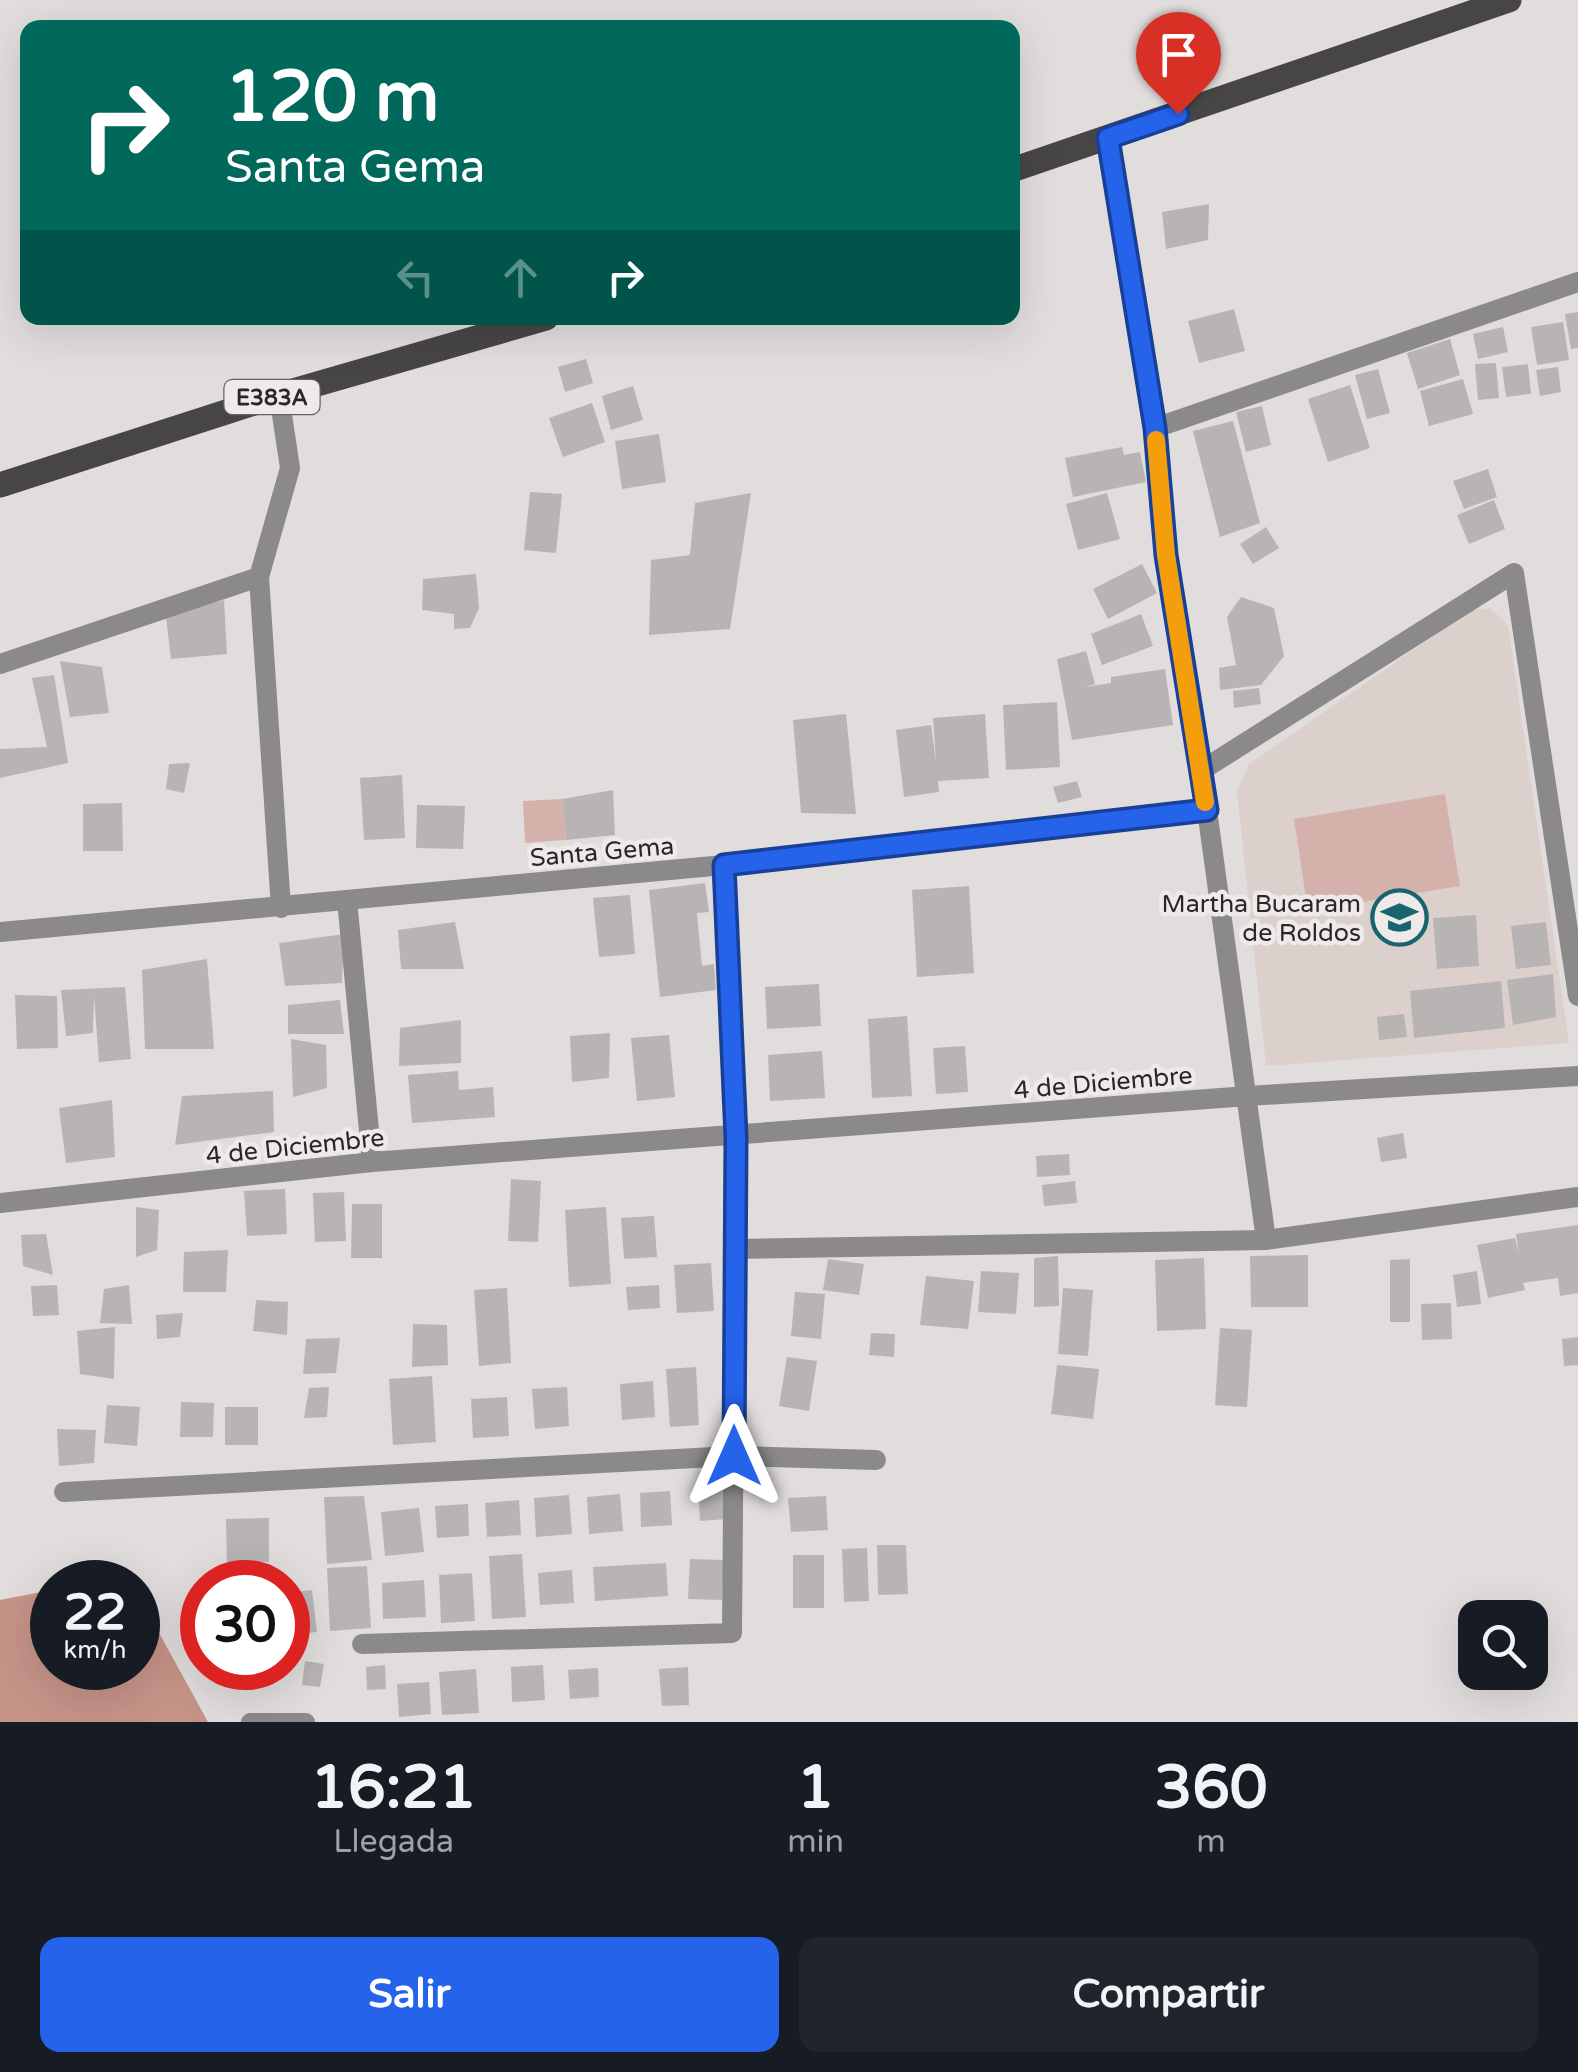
<!DOCTYPE html>
<html lang="es">
<style>
:root{--surface:#171b24;--page:#20242c;--text:#f1f3f6;--muted:#9ea1a6;--accent:#2563eb}
body{margin:0;font-family:"Varela Round",sans-serif;background:var(--page);color:var(--text);height:100vh;display:flex;flex-direction:column;font-size:38px;white-space:nowrap}
*{box-sizing:border-box;margin:0}
p{font-size:32px;color:var(--muted)}
.icon{flex:none;width:55px;height:55px;fill:none;stroke:currentColor;stroke-width:2;stroke-linecap:round;stroke-linejoin:round}
.map{position:relative;height:1722px;overflow:hidden}
.details{display:flex;flex-direction:column;background:var(--surface);flex:1}
.details>*{flex:none}
.top-card{position:absolute;left:20px;top:20px;width:1000px;height:305px;border-radius:20px;box-shadow:0 10px 40px #0002;background:#00695c;color:#fff;overflow:hidden}
.fabs{position:absolute;left:1458px;top:1600px;display:grid;gap:20px}
.fabs a{display:grid;place-items:center;width:90px;height:90px;border-radius:20px;background:var(--surface);box-shadow:0 10px 40px #0002;font-size:50px}
.speed{position:absolute;left:30px;top:1560px;display:flex;gap:20px;font-size:50px;font-weight:700;text-align:center}
.speed>*{display:grid;place-content:center;width:130px;height:130px;border-radius:50%;background:var(--surface);box-shadow:0 10px 40px #0002;line-height:1}
.speed small{font-size:25px;font-weight:400}
.speed .limit{border:15px solid #d22;background:#fff;color:#111}
.pin{position:absolute;display:grid;place-items:center;width:85px;height:85px;color:#fff;margin:-102px -42px;border-radius:50% 50% 50% 0;rotate:-45deg;box-shadow:0 0 10px #0007}
.pin .icon{rotate:45deg}
.me{position:absolute;width:110px;margin:-55px;rotate:0deg;stroke-linejoin:round;filter:drop-shadow(0 0 8px #0008)}
.turn{display:flex;align-items:center;gap:35px;height:210px;padding:0 40px;font-size:45px}
.turn .icon{width:130px;height:130px;stroke-width:2.5}
.turn b{display:block;font-size:70px;line-height:85px}
.lanes{display:flex;align-items:center;height:95px;padding:0 40px;background:#0003;justify-content:center;gap:50px;direction:ltr}
.lanes .off{opacity:.35}
.eta{display:flex;justify-content:space-evenly;align-items:center;height:170px;text-align:center}
.eta b{font-size:60px;font-weight:700;line-height:70px}
.primary-button{display:flex;gap:20px;margin-top:auto;padding:20px 40px}
.primary-button a{flex:1;height:115px;border-radius:20px;background:var(--accent);color:#fff;font-size:40px;font-weight:700;line-height:115px;text-align:center}
.primary-button a+a{background:var(--page);color:var(--text)}
.map>svg:first-child{display:block}
.built{fill:#dcd0cd}
.green{fill:#d4b2ab}
.water{fill:#c69388}
.building{fill:#b8b4b4}
.lines{fill:none;stroke-linecap:round;stroke-linejoin:round}
.service{stroke:#8b8989;stroke-width:18}
.minor{stroke:#8b8989;stroke-width:20}
.primary{stroke:#484545;stroke-width:25}
.route-casing{stroke:#184099;stroke-width:25}
.route{stroke:#2563eb;stroke-width:18}
.slow{stroke:#f59e0b;stroke-width:18}
.labels{text-anchor:middle;stroke-width:9;stroke-linejoin:round;paint-order:stroke}
.shield{fill:#eeeae9;stroke:#646261;stroke-width:2.5}
.shield-label{font-size:22px;font-weight:bold;fill:#292727}
.street-label{font-size:25px;fill:#292727;stroke:#eeeae9}
.poi-label{font-size:25px;fill:#292727;stroke:#eeeae9;text-anchor:end}
</style>
<div class="map">
<svg width="1578" height="1722" viewBox="0 0 1578 1722">
<rect width="100%" height="100%" fill="#e1dddc"/>
<path class="built" d="M 1490,608 L 1508,625 L 1569,1043 L 1266,1066 L 1237,791 L 1249,764 L 1471,610 Z"/>
<path class="green" d="M 1445,794 L 1460,886 L 1308,911 L 1294,819 Z
M 562,799 L 566,840 L 525,843 L 523,801 Z"/>
<path class="water" d="M 52,1590 L 52,1668 L 138,1668 L 138,1618 L 158,1631 L 208,1722 L 0,1722 L 0,1600 Z"/>
<path class="building" d="M 1209,204 L 1208,240 L 1166,249 L 1162,212 Z
M 1234,309 L 1245,351 L 1199,363 L 1188,321 Z
M 1578,312 L 1578,348 L 1571,349 L 1565,314 Z
M 1563,322 L 1569,360 L 1537,365 L 1531,327 Z
M 1503,327 L 1508,352 L 1478,359 L 1473,334 Z
M 1450,339 L 1460,375 L 1418,389 L 1407,353 Z
M 586,359 L 593,383 L 565,392 L 558,367 Z
M 1496,363 L 1499,398 L 1478,400 L 1475,364 Z
M 1528,364 L 1531,394 L 1506,397 L 1502,367 Z
M 1558,367 L 1561,392 L 1540,396 L 1536,370 Z
M 1378,369 L 1390,413 L 1367,419 L 1355,375 Z
M 1463,379 L 1473,414 L 1429,426 L 1420,391 Z
M 1350,385 L 1370,448 L 1328,462 L 1308,399 Z
M 633,386 L 643,420 L 611,430 L 602,396 Z
M 592,403 L 605,442 L 563,457 L 549,418 Z
M 1262,406 L 1271,445 L 1246,452 L 1236,412 Z
M 1233,421 L 1260,523 L 1220,537 L 1193,431 Z
M 659,434 L 666,482 L 622,489 L 615,441 Z
M 1122,447 L 1124,455 L 1140,452 L 1146,482 L 1073,497 L 1065,458 Z
M 1488,469 L 1497,497 L 1464,509 L 1453,481 Z
M 530,492 L 562,494 L 556,553 L 524,550 Z
M 751,493 L 730,629 L 649,635 L 651,560 L 690,555 L 695,503 Z
M 1107,493 L 1120,539 L 1078,550 L 1066,504 Z
M 1494,500 L 1505,529 L 1469,544 L 1457,515 Z
M 1266,527 L 1279,548 L 1253,564 L 1240,544 Z
M 1142,564 L 1157,593 L 1108,619 L 1093,589 Z
M 476,574 L 479,608 L 470,628 L 454,629 L 454,614 L 422,610 L 423,579 Z
M 1241,597 L 1274,608 L 1284,656 L 1261,685 L 1220,690 L 1219,668 L 1236,665 L 1227,617 Z
M 224,600 L 227,654 L 171,659 L 166,616 Z
M 1141,614 L 1153,646 L 1102,665 L 1091,634 Z
M 1086,651 L 1095,684 L 1085,687 L 1111,683 L 1111,677 L 1165,669 L 1173,725 L 1072,740 L 1057,659 Z
M 60,661 L 102,667 L 109,713 L 70,717 Z
M 54,675 L 68,763 L 0,778 L 0,749 L 47,747 L 32,678 Z
M 1259,688 L 1261,704 L 1234,708 L 1233,691 Z
M 1057,702 L 1060,767 L 1006,770 L 1003,705 Z
M 846,714 L 856,814 L 801,813 L 793,720 Z
M 985,714 L 989,778 L 938,781 L 939,792 L 904,797 L 896,730 L 931,725 L 936,762 L 933,718 Z
M 190,763 L 184,793 L 166,789 L 169,764 Z
M 402,775 L 405,838 L 364,840 L 360,778 Z
M 1077,781 L 1082,797 L 1058,803 L 1053,787 Z
M 613,790 L 615,835 L 566,840 L 562,799 Z
M 122,803 L 123,851 L 83,851 L 83,804 Z
M 417,805 L 465,806 L 463,849 L 416,848 Z
M 705,883 L 709,912 L 697,913 L 702,966 L 714,964 L 716,990 L 660,997 L 649,890 Z
M 969,886 L 974,973 L 917,977 L 912,890 Z
M 630,895 L 635,954 L 599,957 L 593,898 Z
M 1476,915 L 1479,966 L 1437,969 L 1433,918 Z
M 455,922 L 464,969 L 401,969 L 398,930 Z
M 1546,922 L 1551,965 L 1516,969 L 1511,926 Z
M 344,934 L 342,983 L 285,986 L 279,943 Z
M 207,959 L 214,1049 L 145,1049 L 142,970 Z
M 1553,974 L 1556,1017 L 1513,1025 L 1507,980 Z
M 1501,981 L 1505,1028 L 1414,1038 L 1410,991 Z
M 819,984 L 821,1026 L 767,1029 L 765,987 Z
M 125,987 L 131,1059 L 99,1062 L 94,996 L 93,1033 L 66,1036 L 61,990 Z
M 15,995 L 57,996 L 58,1048 L 17,1049 Z
M 340,1000 L 344,1034 L 288,1034 L 288,1005 Z
M 1404,1014 L 1407,1037 L 1379,1040 L 1377,1017 Z
M 907,1016 L 912,1096 L 872,1098 L 868,1019 Z
M 461,1020 L 461,1063 L 399,1066 L 400,1028 Z
M 610,1033 L 609,1078 L 572,1082 L 570,1036 Z
M 669,1035 L 675,1097 L 637,1101 L 631,1038 Z
M 291,1039 L 326,1045 L 327,1088 L 293,1097 Z
M 965,1046 L 968,1092 L 936,1094 L 933,1048 Z
M 822,1051 L 825,1098 L 770,1101 L 768,1055 Z
M 458,1071 L 459,1090 L 493,1087 L 495,1117 L 412,1123 L 408,1075 Z
M 273,1091 L 274,1132 L 175,1145 L 182,1096 Z
M 112,1100 L 115,1157 L 66,1163 L 59,1108 Z
M 1403,1133 L 1407,1158 L 1381,1162 L 1377,1138 Z
M 1069,1154 L 1070,1175 L 1037,1177 L 1036,1156 Z
M 511,1179 L 541,1181 L 538,1242 L 508,1241 Z
M 1075,1181 L 1077,1203 L 1044,1206 L 1042,1185 Z
M 285,1189 L 287,1234 L 247,1236 L 244,1191 Z
M 344,1192 L 346,1241 L 315,1242 L 313,1193 Z
M 352,1204 L 382,1204 L 382,1258 L 351,1258 Z
M 136,1207 L 159,1210 L 157,1250 L 136,1257 Z
M 606,1207 L 611,1284 L 569,1287 L 565,1210 Z
M 654,1216 L 657,1257 L 624,1259 L 621,1218 Z
M 1578,1225 L 1578,1293 L 1560,1296 L 1558,1278 L 1523,1283 L 1525,1290 L 1488,1298 L 1477,1245 L 1515,1238 L 1519,1255 L 1516,1234 Z
M 46,1234 L 53,1275 L 23,1266 L 21,1235 Z
M 228,1250 L 226,1292 L 183,1292 L 184,1252 Z
M 1308,1255 L 1308,1307 L 1251,1307 L 1250,1256 Z
M 1058,1256 L 1059,1306 L 1034,1307 L 1034,1258 Z
M 1204,1258 L 1206,1329 L 1157,1331 L 1155,1260 Z
M 828,1259 L 864,1264 L 859,1295 L 823,1290 Z
M 1410,1259 L 1410,1322 L 1390,1322 L 1390,1260 Z
M 711,1263 L 714,1311 L 677,1313 L 674,1265 Z
M 981,1271 L 1019,1273 L 1016,1314 L 978,1312 Z
M 1477,1271 L 1481,1304 L 1457,1307 L 1453,1275 Z
M 926,1276 L 974,1281 L 968,1329 L 920,1325 Z
M 57,1285 L 59,1315 L 33,1316 L 31,1286 Z
M 129,1285 L 132,1324 L 100,1323 L 104,1289 Z
M 659,1285 L 660,1308 L 628,1310 L 626,1287 Z
M 507,1288 L 511,1363 L 479,1366 L 474,1290 Z
M 1063,1288 L 1093,1290 L 1088,1356 L 1058,1354 Z
M 795,1292 L 825,1294 L 821,1339 L 791,1336 Z
M 256,1300 L 288,1302 L 287,1335 L 253,1331 Z
M 1451,1303 L 1452,1339 L 1422,1340 L 1421,1304 Z
M 183,1313 L 180,1337 L 157,1339 L 156,1315 Z
M 413,1324 L 447,1325 L 448,1365 L 412,1367 Z
M 115,1327 L 114,1379 L 80,1374 L 77,1331 Z
M 1220,1328 L 1252,1330 L 1247,1407 L 1215,1405 Z
M 871,1333 L 895,1334 L 894,1357 L 869,1355 Z
M 1578,1337 L 1578,1365 L 1564,1366 L 1562,1339 Z
M 340,1338 L 336,1373 L 303,1374 L 306,1339 Z
M 787,1357 L 817,1361 L 809,1411 L 779,1406 Z
M 1057,1365 L 1099,1369 L 1093,1419 L 1051,1414 Z
M 696,1367 L 699,1425 L 670,1427 L 666,1369 Z
M 432,1376 L 436,1442 L 393,1445 L 389,1379 Z
M 653,1381 L 655,1417 L 622,1420 L 620,1384 Z
M 329,1387 L 327,1417 L 304,1418 L 309,1388 Z
M 567,1387 L 569,1426 L 535,1429 L 532,1389 Z
M 507,1397 L 509,1436 L 473,1438 L 471,1399 Z
M 181,1402 L 214,1403 L 213,1437 L 180,1437 Z
M 107,1405 L 140,1407 L 137,1446 L 104,1443 Z
M 225,1407 L 258,1407 L 258,1445 L 225,1445 Z
M 57,1429 L 96,1430 L 94,1463 L 59,1466 Z
M 724,1479 L 726,1519 L 700,1521 L 698,1481 Z
M 670,1491 L 672,1525 L 641,1527 L 640,1493 Z
M 620,1494 L 623,1531 L 589,1534 L 587,1497 Z
M 569,1495 L 572,1534 L 536,1537 L 534,1498 Z
M 364,1496 L 372,1560 L 327,1564 L 324,1497 Z
M 826,1496 L 828,1530 L 791,1532 L 788,1498 Z
M 519,1500 L 521,1535 L 487,1537 L 485,1503 Z
M 468,1504 L 469,1536 L 437,1538 L 435,1506 Z
M 419,1508 L 424,1552 L 385,1556 L 381,1512 Z
M 269,1518 L 269,1562 L 227,1563 L 226,1519 Z
M 877,1545 L 906,1545 L 908,1594 L 878,1595 Z
M 867,1548 L 869,1601 L 844,1602 L 842,1549 Z
M 522,1554 L 526,1617 L 492,1619 L 489,1556 Z
M 793,1555 L 824,1555 L 824,1608 L 793,1608 Z
M 690,1559 L 724,1560 L 722,1600 L 688,1599 Z
M 666,1563 L 668,1596 L 595,1601 L 593,1567 Z
M 367,1566 L 371,1628 L 330,1631 L 327,1568 Z
M 572,1570 L 574,1603 L 540,1605 L 538,1573 Z
M 472,1573 L 475,1621 L 441,1623 L 439,1575 Z
M 424,1580 L 426,1617 L 383,1619 L 382,1583 Z
M 312,1590 L 317,1632 L 288,1635 L 288,1593 Z
M 305,1661 L 324,1664 L 320,1687 L 302,1685 Z
M 385,1665 L 386,1689 L 367,1690 L 366,1667 Z
M 543,1665 L 545,1700 L 512,1702 L 511,1667 Z
M 688,1667 L 689,1705 L 662,1706 L 659,1669 Z
M 598,1668 L 599,1697 L 570,1699 L 568,1670 Z
M 476,1669 L 479,1713 L 442,1715 L 439,1672 Z
M 429,1682 L 431,1714 L 399,1717 L 397,1684 Z"/>
<g class="lines">
<path class="service" d="M 250,1722 L 306,1722"/>
<path class="minor" d="M 1108,138 L 1155,428 L 1166,555 L 1207,810 L 1266,1240
M 279,395 L 290,468 L 259,577 L 281,908
M 1155,428 L 1578,282
M 0,664 L 259,577
M 1199,772 L 1514,573 L 1578,996
M 347,900 L 372,1162
M 0,932 L 724,865 L 1207,810
M 0,1203 L 372,1162 L 1247,1096 L 1578,1076
M 735,1249 L 1266,1240 L 1578,1197
M 64,1492 L 733,1456 L 876,1460
M 362,1644 L 732,1633 L 736,1137 L 724,865"/>
<path class="primary" d="M 1012,170 L 1509,0
M 0,485 L 279,395 L 546,318"/>
</g>
<g class="lines">
<defs>
<path id="route" d="M 734,1456 L 736,1137 L 724,865 L 1207,810 L 1166,555 L 1155,428 L 1108,138 L 1178,114"/>
</defs>
<use href="#route" class="route-casing"/>
<use href="#route" class="route"/>
<path class="slow" d="M 1156,440 L 1166,555 L 1205,802"/>
</g>
<defs>
<symbol id="school-ring" viewBox="-11 -11 22 22"><circle r="9.5" fill="#eeeae9" stroke="#1a6471" stroke-width="1.5"/><path d="M0-5L7-2L0 1L-7-2ZM-4 1L0 2.5L4 1V4Q0 6-4 4Z" fill="#1a6471"/></symbol>
</defs>
<g fill-rule="evenodd">
<use href="#school-ring" x="1368" y="886" width="63" height="63"/>
</g>
<g class="labels">
<rect class="shield" x="224.5" y="380" width="95" height="34" rx="8"/>
<g class="shield-label">
<text x="272" y="405">E383A</text>
</g>
<g class="street-label">
<text transform="translate(602 851) rotate(-5)" y="9">Santa Gema</text>
<text transform="translate(1103 1082) rotate(-5)" y="9">4 de Diciembre</text>
<text transform="translate(295 1146) rotate(-6)" y="9">4 de Diciembre</text>
</g>
<g class="poi-label">
<text x="1361" y="912">Martha Bucaram<tspan x="1361" dy="29">de Roldos</tspan></text>
</g>
</g>
</svg>
<div class="fabs">
<a><svg class="icon" aria-label="search" viewBox="0 0 24 24"><circle cx="10" cy="10" r="6"/><path d="M15 15l6 6"/></svg></a>
</div>
<div class="speed"><div>22<small>km/h</small></div><div class="limit">30</div></div>
<div class="pin" style="left:1178px;top:114px;background:#d93025"><svg class="icon" aria-label="arrive" viewBox="0 0 24 24"><path d="M6 21V4h12l-3 4 3 4H6"/></svg></div>
<svg class="me" style="left:734px;top:1456px" viewBox="-20 -20 40 40"><path d="M0-17L14 15 0 8-14 15z" fill="#2563eb" stroke="#fff" stroke-width="4"/></svg>
<div class="top-card">
<div class="turn"><svg class="icon" aria-label="right" viewBox="0 0 24 24"><path d="M7 20v-9h11M14 6l5 5-5 5"/></svg><div><b>120 m</b>Santa Gema</div></div>
<div class="lanes"><svg class="icon off" aria-label="left" viewBox="0 0 24 24"><path d="M17 20v-9H6M10 6l-5 5 5 5"/></svg><svg class="icon off" aria-label="ahead" viewBox="0 0 24 24"><path d="M12 20V5M6 11l6-6 6 6"/></svg><svg class="icon" aria-label="right" viewBox="0 0 24 24"><path d="M7 20v-9h11M14 6l5 5-5 5"/></svg></div>
</div>
</div>
<section class="details">
<div class="eta">
<div><b>16:21</b><p>Llegada</p></div>
<div><b>1</b><p>min</p></div>
<div><b>360</b><p>m</p></div>
</div>
<div class="primary-button"><a>Salir</a><a>Compartir</a></div>
</section>
